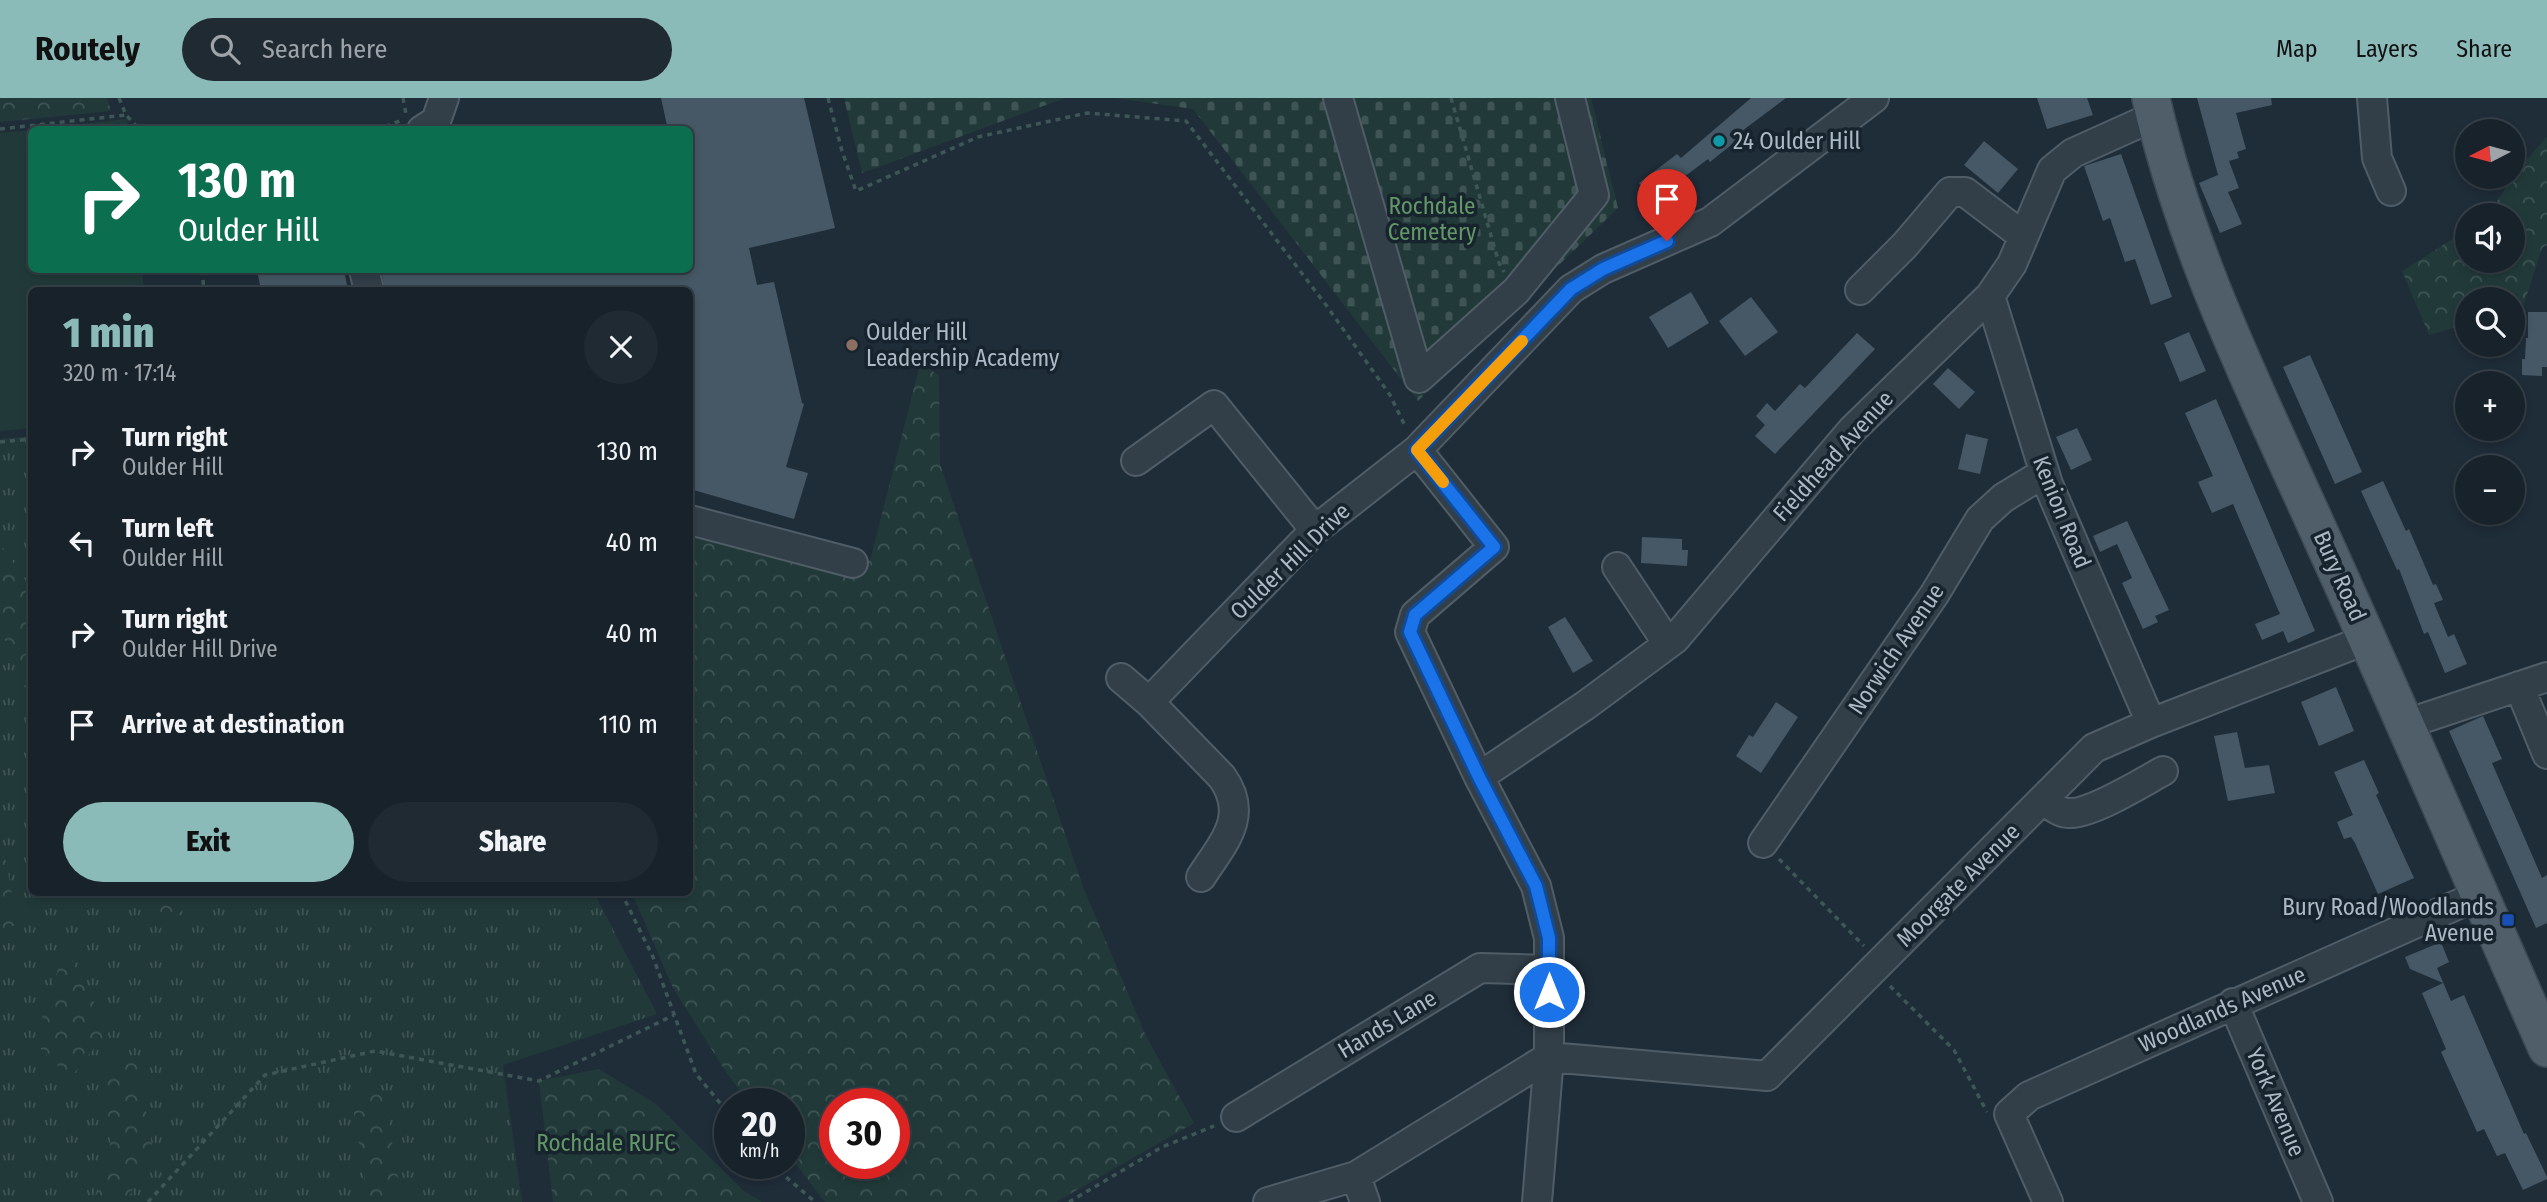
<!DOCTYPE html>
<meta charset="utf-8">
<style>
:root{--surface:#17222b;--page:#202a33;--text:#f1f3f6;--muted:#9ea4a9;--line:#363f47;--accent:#8bbbb9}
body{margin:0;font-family:"Fira Sans Condensed",sans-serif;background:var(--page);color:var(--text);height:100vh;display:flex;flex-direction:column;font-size:26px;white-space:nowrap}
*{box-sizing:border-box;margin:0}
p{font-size:23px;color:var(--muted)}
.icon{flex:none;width:38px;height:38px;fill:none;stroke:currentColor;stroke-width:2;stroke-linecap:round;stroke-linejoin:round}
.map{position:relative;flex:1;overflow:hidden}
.drawer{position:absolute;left:28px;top:189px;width:665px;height:609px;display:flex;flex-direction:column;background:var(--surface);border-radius:10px;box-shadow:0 4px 10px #0003,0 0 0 2px var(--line)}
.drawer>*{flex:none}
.top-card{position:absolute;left:28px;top:28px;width:665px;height:147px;border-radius:10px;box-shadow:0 4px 10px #0003,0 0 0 2px var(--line);background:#0b6e4f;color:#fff;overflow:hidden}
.needle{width:46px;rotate:264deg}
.buttons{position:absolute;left:2455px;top:21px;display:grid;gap:14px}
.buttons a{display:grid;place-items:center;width:70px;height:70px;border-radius:50%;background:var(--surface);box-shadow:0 4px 10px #0003,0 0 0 2px var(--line);font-size:35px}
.speed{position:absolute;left:714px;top:990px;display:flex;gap:14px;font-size:35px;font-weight:700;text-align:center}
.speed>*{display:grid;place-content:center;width:91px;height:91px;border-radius:50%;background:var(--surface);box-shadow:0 4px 10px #0003,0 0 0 2px var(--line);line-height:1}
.speed small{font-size:18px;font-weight:400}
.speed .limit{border:10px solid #d22;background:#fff;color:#111}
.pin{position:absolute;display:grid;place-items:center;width:60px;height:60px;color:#fff;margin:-72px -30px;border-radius:50% 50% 50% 0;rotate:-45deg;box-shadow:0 0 7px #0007}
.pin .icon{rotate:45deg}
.me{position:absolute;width:77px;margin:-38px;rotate:0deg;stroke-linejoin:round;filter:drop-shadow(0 0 5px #0008)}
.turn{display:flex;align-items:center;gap:24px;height:147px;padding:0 35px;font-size:32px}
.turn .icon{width:91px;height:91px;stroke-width:2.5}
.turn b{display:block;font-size:49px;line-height:60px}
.round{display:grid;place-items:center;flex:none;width:74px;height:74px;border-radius:37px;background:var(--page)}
.headline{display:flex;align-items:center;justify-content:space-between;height:119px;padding:0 35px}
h1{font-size:42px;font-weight:800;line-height:52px;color:var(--accent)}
.primary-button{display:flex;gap:14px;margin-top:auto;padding:14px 35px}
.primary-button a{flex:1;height:80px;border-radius:42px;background:var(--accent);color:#111;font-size:28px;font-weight:800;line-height:80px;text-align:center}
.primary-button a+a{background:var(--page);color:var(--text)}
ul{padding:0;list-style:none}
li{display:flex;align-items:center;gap:21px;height:91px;padding:0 35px}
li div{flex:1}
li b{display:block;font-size:26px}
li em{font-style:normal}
header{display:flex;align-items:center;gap:42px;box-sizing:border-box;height:98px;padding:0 35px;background:var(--accent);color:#111}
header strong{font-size:33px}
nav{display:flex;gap:38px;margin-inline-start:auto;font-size:24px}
.search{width:490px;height:63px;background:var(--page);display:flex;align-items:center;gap:18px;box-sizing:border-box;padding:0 24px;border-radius:38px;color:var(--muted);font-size:26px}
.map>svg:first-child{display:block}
.grass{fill:url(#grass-tufts)}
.forest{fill:url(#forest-crowns);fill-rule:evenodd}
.cemetery{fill:url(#cemetery-stones)}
.garden{fill:#213a39}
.building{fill:#465865}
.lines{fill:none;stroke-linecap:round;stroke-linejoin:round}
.minor-casing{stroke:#505d67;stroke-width:32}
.major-casing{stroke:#3c4852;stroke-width:40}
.path{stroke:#3e5656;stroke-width:3.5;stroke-dasharray:5 5;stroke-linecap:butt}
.minor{stroke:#323f49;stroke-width:28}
.major{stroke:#505e69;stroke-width:37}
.route-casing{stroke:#114b97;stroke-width:18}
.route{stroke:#1a73e8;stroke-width:12}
.slow{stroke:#f59e0b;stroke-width:12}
.culture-dot{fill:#0f9aa8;stroke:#18242d;stroke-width:2.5}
.education-dot{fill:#8d6e63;stroke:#18242d;stroke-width:2.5}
.transit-dot{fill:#1a4fb4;stroke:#18242d;stroke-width:2.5}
.labels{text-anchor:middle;stroke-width:7;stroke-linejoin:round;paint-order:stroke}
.poi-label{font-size:23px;fill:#acbac6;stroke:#18242d;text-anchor:start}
.park-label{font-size:23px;fill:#639768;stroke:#18242d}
.street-label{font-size:23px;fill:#acbac6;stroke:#18242d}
</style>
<header>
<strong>Routely</strong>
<div class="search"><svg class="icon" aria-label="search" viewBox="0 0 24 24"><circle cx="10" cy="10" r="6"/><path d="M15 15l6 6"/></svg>Search here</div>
<nav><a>Map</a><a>Layers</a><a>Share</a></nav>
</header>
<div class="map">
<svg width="2547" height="1104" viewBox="0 0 2547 1104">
<defs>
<pattern id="grass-tufts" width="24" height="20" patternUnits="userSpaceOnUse" patternTransform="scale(1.75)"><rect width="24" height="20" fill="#213a39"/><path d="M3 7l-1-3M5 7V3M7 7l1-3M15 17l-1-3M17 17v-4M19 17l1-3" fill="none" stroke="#3f5454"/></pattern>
<pattern id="forest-crowns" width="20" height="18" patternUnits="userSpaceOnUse" patternTransform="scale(1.75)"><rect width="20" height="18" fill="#213a39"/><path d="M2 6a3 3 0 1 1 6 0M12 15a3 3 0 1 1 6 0" fill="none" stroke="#3f5454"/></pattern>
<pattern id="cemetery-stones" width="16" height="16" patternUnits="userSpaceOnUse" patternTransform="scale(1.75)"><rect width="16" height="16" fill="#213a39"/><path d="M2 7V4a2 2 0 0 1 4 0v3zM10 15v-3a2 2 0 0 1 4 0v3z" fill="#3f5454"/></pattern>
</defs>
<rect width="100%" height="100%" fill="#1f2d39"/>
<path class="grass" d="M 31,338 L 32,794 L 594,795 L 657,916 L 503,967 L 522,1104 L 0,1104 L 0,341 Z"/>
<path class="forest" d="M 0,0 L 107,0 L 111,13 L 0,24 Z
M 2547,39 L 2547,147 L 2542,150 L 2523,209 L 2513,212 L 2513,201 L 2468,201 L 2467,226 L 2429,237 L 2402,173 L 2467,132 L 2468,163 L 2513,163 L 2513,117 L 2488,117 L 2518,71 Z
M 920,266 L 939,277 L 940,366 L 1083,789 L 1146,938 L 1194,1025 L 1056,1104 L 825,1104 L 789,1057 L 789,1006 L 750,1006 L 726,974 L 673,890 L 632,795 L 690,794 L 690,418 L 870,463 ZM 835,1006 L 894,1006 L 894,1066 L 835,1066 Z
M 0,445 L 31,491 L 31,605 L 0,530 Z
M 0,751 L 6,763 L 17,825 L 0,839 Z
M 137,795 L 177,795 L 183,812 L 158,832 Z
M 65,850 L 109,932 L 70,980 L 34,944 Z
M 137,964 L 152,1047 L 127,1104 L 91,1104 C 123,1067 106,1011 102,968 Z
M 599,971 L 656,1006 L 744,1093 L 762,1104 L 553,1104 L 539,983 Z
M 384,994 L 402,1104 L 368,1104 L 351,997 Z"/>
<path class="cemetery" d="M 844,0 L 1065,0 L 862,75 Z
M 1115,0 L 1591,0 L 1618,110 L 1418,303 L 1193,11 Z"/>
<path class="garden" d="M 127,21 L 128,31 L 35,31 Z
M 31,32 L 32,172 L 142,172 L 144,192 L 32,192 L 31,330 L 0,333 L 0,35 Z"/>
<path class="building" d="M 661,0 L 804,0 L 835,130 L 749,150 L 757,187 L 774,184 L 802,305 L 804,306 L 786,369 L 808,375 L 794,421 L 690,391 L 690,192 L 385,192 L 381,172 L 690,172 L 690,32 L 668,32 Z
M 1751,0 L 1786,0 L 1738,36 L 1741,39 L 1710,64 L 1708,61 L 1652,103 L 1639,85 L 1677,56 L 1681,60 Z
M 2037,0 L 2087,0 L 2093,17 L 2047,31 Z
M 2197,0 L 2271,0 L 2272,7 L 2236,15 L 2246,51 L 2237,54 L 2239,60 L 2229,63 L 2239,90 L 2228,94 L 2242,126 L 2220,135 L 2199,85 L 2218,77 Z
M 1984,43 L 2018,71 L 1998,95 L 1964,67 Z
M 2121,56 L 2172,199 L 2151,207 L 2135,161 L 2125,164 L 2110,120 L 2103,123 L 2084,68 Z
M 257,172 L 344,172 L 348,192 L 261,192 Z
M 1691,194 L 1709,225 L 1668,250 L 1649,219 Z
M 1751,199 L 1778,234 L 1745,258 L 1719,223 Z
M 2528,214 L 2547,214 L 2547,269 L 2542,269 L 2542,278 L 2522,277 L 2522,261 L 2525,261 L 2526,240 L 2528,240 Z
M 2189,234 L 2206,273 L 2180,284 L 2164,245 Z
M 1857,235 L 1875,251 L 1775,356 L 1755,338 L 1765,327 L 1756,318 L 1767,305 L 1775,313 L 1800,286 L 1805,290 Z
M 2310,257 L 2362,374 L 2335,386 L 2283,269 Z
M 1948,270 L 1975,294 L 1959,311 L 1933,286 Z
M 2216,301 L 2315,533 L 2288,545 L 2283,533 L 2262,542 L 2255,526 L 2280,516 L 2233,406 L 2212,415 L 2198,384 L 2213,378 L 2185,315 Z
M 2077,330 L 2092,362 L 2071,372 L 2056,339 Z
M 1966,336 L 1988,341 L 1980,376 L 1958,371 Z
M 2383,383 L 2406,433 L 2409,431 L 2433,487 L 2436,486 L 2443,502 L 2434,505 L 2448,539 L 2454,536 L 2467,566 L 2445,575 L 2428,534 L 2424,536 L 2399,471 L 2397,472 L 2361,393 Z
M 2127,423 L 2169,512 L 2155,518 L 2158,524 L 2143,531 L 2122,485 L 2132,480 L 2117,446 L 2100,454 L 2093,438 Z
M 1642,439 L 1682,441 L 1682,452 L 1688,452 L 1687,468 L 1641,465 Z
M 1565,519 L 1593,563 L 1573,575 L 1548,529 Z
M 2336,589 L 2354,633 L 2319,648 L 2301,604 Z
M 1776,604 L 1798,619 L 1761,675 L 1736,658 L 1749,637 L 1753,639 Z
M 2483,618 L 2502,661 L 2492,665 L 2542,780 L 2547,777 L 2547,825 L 2536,830 L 2449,633 Z
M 2237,634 L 2245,670 L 2269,667 L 2275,695 L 2228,703 L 2214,638 Z
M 2364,662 L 2379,695 L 2376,697 L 2414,780 L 2378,796 L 2355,745 L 2351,739 L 2344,741 L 2337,724 L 2353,717 L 2334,674 Z
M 2441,844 L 2449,864 L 2437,870 L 2451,903 L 2464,897 L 2524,1036 L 2526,1035 L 2547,1079 L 2547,1081 L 2523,1092 L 2505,1055 L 2497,1058 L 2484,1031 L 2477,1034 L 2441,954 L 2446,951 L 2422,895 L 2443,885 L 2410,871 L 2405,859 Z"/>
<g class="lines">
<defs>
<path id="minor" d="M 1338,0 L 1419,280 L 1516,193 L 1594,97 L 1570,0
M 2372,0 L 2377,60 L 2391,93
M 422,32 L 436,23 L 444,0
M 364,172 L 369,192
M 1860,192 L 1905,147 L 1950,94 L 1965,94 L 2023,138
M 1990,198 L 2048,386 L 2151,625
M 1417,352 L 1494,449 L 1415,517 L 1410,534 L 1479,679 L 1536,788 L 1549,840 L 1549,959 L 1537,1104
M 1136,363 L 1214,307 L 1315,432
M 690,422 L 853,465
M 1617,469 L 1668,546
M 1121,580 L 1149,604
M 2519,588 L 2547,656
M 2406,626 L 2547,579
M 1479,679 L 1586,607 L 1675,541 L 1852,332 L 1990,198 L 2012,166 L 2052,72 L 2073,55 L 2155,18
M 2044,702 C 2051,707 2059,715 2068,715 C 2090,717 2143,684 2163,673
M 1763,745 L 1934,497 L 1980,421 L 2003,400 L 2044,375
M 1201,779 C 1223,745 1250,718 1222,679 L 1149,604 L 1315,432 L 1417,352 L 1571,191 L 1603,171 L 1710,124 L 1874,0
M 2233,905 L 2318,1104
M 1549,959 L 1767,978 L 2094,650 L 2151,625 L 2368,541
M 1236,1019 L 1480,870 L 1549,872
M 1356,1078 L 1365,1104
M 1268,1104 L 1356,1078 L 1549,959
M 2048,1104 L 2009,1016 L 2029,998 L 2479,797"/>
<path id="major" d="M 2151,0 C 2186,156 2260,302 2325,447 C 2401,614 2473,783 2547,950"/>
</defs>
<use href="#minor" class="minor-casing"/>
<use href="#major" class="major-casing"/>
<path class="path" d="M 119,0 L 126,17 L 140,32
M 403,0 L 406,16
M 828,0 L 842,53 L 856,93 L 978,39 L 1087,15 L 1186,23 L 1326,207 L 1390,297 L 1406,330
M 1451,0 L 1499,165 L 1504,174
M 0,31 L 126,17
M 376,32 L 400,23
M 202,172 L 204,192
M 0,344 L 32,341
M 1779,761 L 1864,848
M 621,794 L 653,859 L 696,976 L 730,1017
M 1890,888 L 1954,952 L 1987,1014
M 771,1066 L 815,1104
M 148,1104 L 265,977 L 375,953 L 539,983 L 674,917
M 1069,1104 L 1162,1049 L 1214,1028"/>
<use href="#minor" class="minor"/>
<use href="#major" class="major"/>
</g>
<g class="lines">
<defs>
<path id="route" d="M 1549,894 L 1549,840 L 1536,788 L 1479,679 L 1410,534 L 1415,517 L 1494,449 L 1417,352 L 1571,191 L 1603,171 L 1667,143"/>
</defs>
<use href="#route" class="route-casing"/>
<use href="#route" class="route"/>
<path class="slow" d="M 1443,384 L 1417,352 L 1522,243"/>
</g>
<circle class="culture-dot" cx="1719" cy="43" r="7"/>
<circle class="education-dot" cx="852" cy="247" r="7"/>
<rect class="transit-dot" x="2501" y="815" width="14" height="14" rx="3.5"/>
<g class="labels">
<g class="poi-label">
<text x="1733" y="51">24 Oulder Hill</text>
<text x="866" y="242">Oulder Hill<tspan x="866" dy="26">Leadership Academy</tspan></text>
<text x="2494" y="817" text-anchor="end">Bury Road/Woodlands<tspan x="2494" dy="26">Avenue</tspan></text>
</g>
<g class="park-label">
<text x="1432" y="116">Rochdale<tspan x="1432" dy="26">Cemetery</tspan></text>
<text x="606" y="1053">Rochdale RUFC</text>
</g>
<g class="street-label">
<text transform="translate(1833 358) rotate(-48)" y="8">Fieldhead Avenue</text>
<text transform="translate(2062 414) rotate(68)" y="8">Kenion Road</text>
<text transform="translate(1290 463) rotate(-44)" y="8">Oulder Hill Drive</text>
<text transform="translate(2340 478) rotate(66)" y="8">Bury Road</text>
<text transform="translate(1896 551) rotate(-56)" y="8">Norwich Avenue</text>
<text transform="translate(1958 787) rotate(-45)" y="8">Moorgate Avenue</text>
<text transform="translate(2222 911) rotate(-24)" y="8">Woodlands Avenue</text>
<text transform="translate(1387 926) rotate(-31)" y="8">Hands Lane</text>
<text transform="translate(2276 1004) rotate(67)" y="8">York Avenue</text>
</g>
</g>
</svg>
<div class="buttons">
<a><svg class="needle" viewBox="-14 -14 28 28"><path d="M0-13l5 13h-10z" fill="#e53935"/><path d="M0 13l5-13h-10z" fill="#9ea4a9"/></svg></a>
<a><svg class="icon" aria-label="sound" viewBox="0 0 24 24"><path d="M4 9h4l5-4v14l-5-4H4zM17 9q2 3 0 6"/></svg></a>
<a><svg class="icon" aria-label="search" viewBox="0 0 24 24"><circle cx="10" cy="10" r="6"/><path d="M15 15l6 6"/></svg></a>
<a>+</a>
<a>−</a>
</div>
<div class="speed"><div>20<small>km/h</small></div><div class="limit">30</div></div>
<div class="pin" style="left:1667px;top:143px;background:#d93025"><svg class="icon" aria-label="arrive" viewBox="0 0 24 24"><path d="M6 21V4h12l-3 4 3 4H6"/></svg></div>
<svg class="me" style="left:1549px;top:894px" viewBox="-20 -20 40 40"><circle r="17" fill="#1a73e8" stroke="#fff" stroke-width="3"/><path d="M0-11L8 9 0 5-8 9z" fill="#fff"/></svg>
<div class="top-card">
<div class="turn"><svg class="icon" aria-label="right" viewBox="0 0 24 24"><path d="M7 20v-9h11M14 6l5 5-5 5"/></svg><div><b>130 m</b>Oulder Hill</div></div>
</div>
<section class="drawer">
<div class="headline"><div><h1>1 min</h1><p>320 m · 17:14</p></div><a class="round"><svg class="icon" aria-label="close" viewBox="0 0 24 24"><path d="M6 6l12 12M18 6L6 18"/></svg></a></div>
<ul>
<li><svg class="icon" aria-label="right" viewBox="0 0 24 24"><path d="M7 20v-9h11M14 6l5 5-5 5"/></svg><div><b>Turn right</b><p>Oulder Hill</p></div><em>130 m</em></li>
<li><svg class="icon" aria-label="left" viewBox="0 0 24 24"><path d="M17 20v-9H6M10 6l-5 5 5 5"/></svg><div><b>Turn left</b><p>Oulder Hill</p></div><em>40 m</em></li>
<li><svg class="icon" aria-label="right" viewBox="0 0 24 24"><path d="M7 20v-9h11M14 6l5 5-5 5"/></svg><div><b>Turn right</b><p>Oulder Hill Drive</p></div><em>40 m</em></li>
<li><svg class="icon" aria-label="arrive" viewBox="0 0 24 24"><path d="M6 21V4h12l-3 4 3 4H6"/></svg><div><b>Arrive at destination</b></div><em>110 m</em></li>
</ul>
<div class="primary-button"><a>Exit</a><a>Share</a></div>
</section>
</div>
